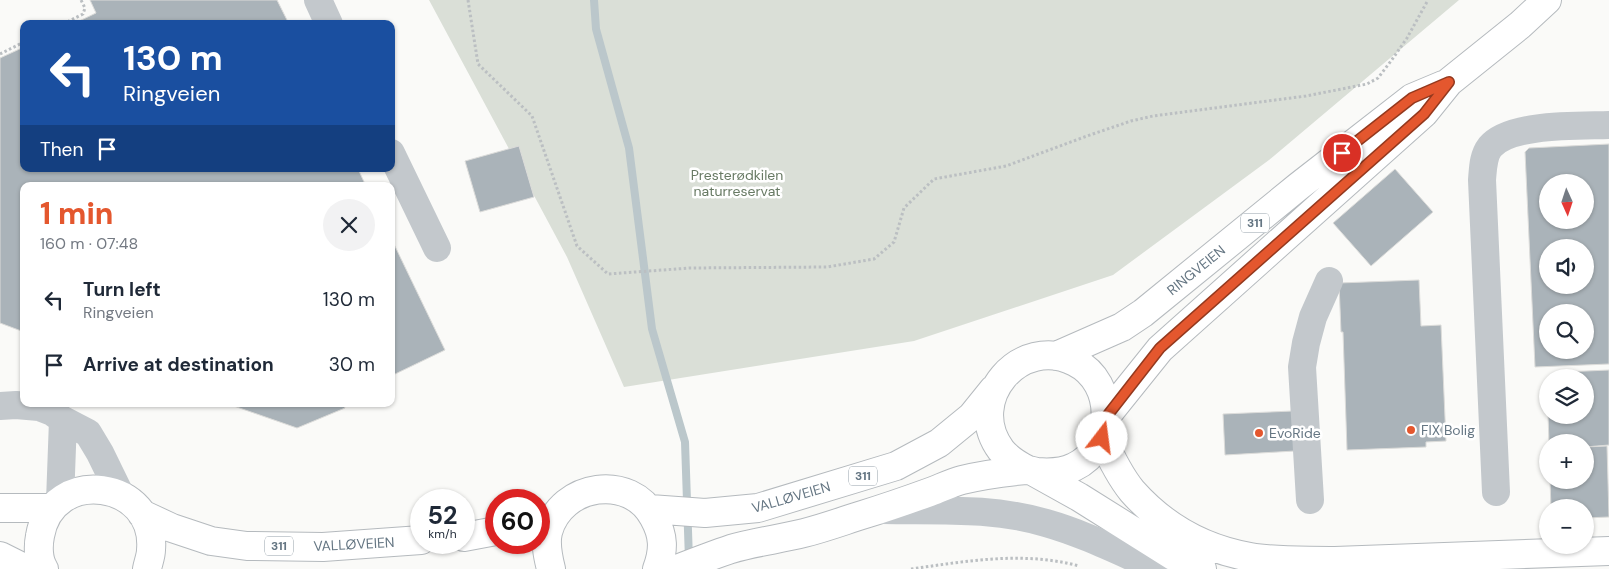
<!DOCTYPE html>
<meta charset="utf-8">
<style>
:root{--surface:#fff;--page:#f2f2f3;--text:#1f2937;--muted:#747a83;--accent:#e4572e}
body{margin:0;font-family:"DM Sans",sans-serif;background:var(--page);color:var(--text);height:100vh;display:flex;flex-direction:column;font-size:19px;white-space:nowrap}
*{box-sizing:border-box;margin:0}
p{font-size:16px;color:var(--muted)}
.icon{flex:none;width:28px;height:28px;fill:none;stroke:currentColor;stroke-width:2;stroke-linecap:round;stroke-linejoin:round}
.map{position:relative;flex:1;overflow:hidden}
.details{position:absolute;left:20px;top:182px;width:375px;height:225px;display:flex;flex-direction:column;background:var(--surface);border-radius:10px;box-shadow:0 1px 4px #0004}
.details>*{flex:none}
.top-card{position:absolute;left:20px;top:20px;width:375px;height:152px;border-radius:10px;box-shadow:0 1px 4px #0004;background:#1a4fa0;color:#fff;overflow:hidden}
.needle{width:32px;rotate:177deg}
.tools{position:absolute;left:1539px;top:174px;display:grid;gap:10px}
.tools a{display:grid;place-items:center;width:55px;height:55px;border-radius:50%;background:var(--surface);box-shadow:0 1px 4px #0004;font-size:25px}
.speed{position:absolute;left:410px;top:489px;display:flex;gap:10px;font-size:25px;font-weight:700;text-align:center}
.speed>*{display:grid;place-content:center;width:65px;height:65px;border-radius:50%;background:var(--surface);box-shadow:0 1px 4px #0004;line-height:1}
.speed small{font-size:12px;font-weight:400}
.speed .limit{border:8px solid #d22;background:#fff;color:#111}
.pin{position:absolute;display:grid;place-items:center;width:42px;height:42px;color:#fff;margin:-21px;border:2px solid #fff;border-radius:50%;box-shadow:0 1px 5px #0007}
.me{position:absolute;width:55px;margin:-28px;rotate:15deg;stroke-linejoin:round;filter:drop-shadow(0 0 4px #0008)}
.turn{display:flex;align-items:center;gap:18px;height:105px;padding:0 20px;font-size:22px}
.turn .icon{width:65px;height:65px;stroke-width:2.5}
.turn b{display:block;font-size:35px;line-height:42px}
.then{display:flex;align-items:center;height:48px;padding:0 20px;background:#0003;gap:10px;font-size:19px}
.round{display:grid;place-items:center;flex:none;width:52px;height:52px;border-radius:26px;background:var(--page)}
.headline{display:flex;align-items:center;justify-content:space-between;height:85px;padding:0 20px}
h1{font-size:30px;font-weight:800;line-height:38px;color:var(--accent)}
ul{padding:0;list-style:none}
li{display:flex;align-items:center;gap:15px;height:65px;padding:0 20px}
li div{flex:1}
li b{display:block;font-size:19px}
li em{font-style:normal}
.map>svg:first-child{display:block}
.green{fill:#dadfd7}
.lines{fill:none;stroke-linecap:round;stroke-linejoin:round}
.stream{stroke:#bbc7cb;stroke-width:8}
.building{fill:#aab3b9;stroke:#dcdcda;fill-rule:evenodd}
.major-casing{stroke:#b5babe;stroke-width:30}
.path{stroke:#bbbfc2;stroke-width:3;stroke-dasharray:2.5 2.5;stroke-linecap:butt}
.minor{stroke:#c3c8cc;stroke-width:28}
.major{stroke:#fff;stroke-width:28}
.route-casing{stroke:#94391e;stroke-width:12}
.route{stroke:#e4572e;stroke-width:9}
.poi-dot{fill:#e4572e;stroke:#fff;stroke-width:2}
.labels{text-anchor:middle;stroke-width:5;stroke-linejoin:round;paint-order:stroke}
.shield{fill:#fff;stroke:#939fa8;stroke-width:1}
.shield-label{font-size:12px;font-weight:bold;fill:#657683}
.park-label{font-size:14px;fill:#687a64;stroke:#fff}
.street-label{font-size:14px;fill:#657683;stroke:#fff}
.poi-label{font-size:14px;fill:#657683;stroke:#fff;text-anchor:start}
</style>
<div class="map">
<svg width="1609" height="569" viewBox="0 0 1609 569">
<rect width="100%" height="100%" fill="#fafaf8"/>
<path class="green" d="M 429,0 L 1459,0 L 1269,160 L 1113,275 L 914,341 L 624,387 L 567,257 Z"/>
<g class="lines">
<path class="stream" d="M 594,0 L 596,29 L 629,148 L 652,329 L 685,442 L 689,560"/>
</g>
<path class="building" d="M 90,0 L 277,0 L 289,24 L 73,24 L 96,13 Z
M 24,47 L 24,169 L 358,169 L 366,186 L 24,186 L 24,332 L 0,323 L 0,58 Z
M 1609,144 L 1609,364 L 1535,367 L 1525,152 L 1529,148 ZM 1548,182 L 1585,182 L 1585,220 L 1548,220 ZM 1548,248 L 1585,248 L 1585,285 L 1548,285 ZM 1548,312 L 1585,312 L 1585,350 L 1548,350 Z
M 519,146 L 534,197 L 480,212 L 465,161 Z
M 1395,169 L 1433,212 L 1371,266 L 1333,223 Z
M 391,238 L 445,350 L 391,376 Z
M 1419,280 L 1421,326 L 1441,325 L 1446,441 L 1426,442 L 1426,447 L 1347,450 L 1343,332 L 1341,332 L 1339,283 Z
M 1609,370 L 1609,445 L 1585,447 L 1585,442 L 1549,442 L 1548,415 L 1585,415 L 1585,378 L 1563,378 L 1563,372 Z
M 228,404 L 343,404 L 345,408 L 297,428 Z
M 1293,411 L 1295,451 L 1225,455 L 1223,414 Z
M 1607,446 L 1609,517 L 1585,518 L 1585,508 L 1551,508 L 1550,480 L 1585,480 L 1585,447 Z"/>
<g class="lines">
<defs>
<path id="major" d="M 1056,356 L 1122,327 L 1143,313 L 1299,186 L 1412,98 L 1443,85
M 1107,415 L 1160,349 L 1424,113 L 1449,82 L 1520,25 L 1547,0
M 1102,438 C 1110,456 1119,475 1132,491 C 1163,526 1204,549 1250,557 C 1278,562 1307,560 1335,561 L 1609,551
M 1034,472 L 1079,497 L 1173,556 L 1202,569
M 0,508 L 52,508
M 650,509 L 705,513 L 758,508 L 896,466 L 939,443 L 972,416 L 993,390
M 142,514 L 172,528 L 211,541 L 247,546 L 323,547 L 421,540
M 464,537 L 496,531
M 0,556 L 26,569
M 44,569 C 38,560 38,546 40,536 C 52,465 157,480 151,550 C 151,556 148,563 147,569
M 551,569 C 548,557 545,544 548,532 C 561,483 631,473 654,518 C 664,536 664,550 657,569
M 677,569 C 695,562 713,555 731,549 C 755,542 780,539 804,533 C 824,528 843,521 862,515 C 885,508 908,500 930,492 C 941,488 951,483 962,480 C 982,475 1005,472 1026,470 C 1029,470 1033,471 1037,472 C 1049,473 1062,473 1074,467 C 1115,448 1117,383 1075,362 C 1020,334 964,400 1001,450 C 1008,459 1018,465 1028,470"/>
</defs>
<use href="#major" class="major-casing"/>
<path class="path" d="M 468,0 L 478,64 L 532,116 L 577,246 L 608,274 L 690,268 L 827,267 L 874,259 L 894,242 L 904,208 L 934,179 L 1006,166 L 1087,136 L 1131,121 L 1153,116 L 1306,96 L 1367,84 L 1378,78 L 1391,61 L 1407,38 L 1428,0
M 63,24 L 83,14 L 85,8 L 81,0
M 0,54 L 24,42
M 911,569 C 967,561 1024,551 1079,566"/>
<path class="minor" d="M 318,0 L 329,24
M 391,153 L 437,248
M 0,406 L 16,405 L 39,407 L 52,412 L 63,420 L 88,433 L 100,453 L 120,494
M 1496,492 L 1482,180 C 1483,168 1483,156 1490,147 C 1510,123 1580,126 1609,125
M 1310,500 L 1302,367 L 1306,343 L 1313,317 L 1329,281
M 60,501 L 63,420
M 883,510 C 937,511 993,507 1046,523 C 1085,534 1122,553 1159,569"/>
<use href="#major" class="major"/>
</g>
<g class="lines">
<defs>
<path id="route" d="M 1102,438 L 1107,416 L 1160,348 L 1424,114 L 1449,82 L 1412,98 L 1342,153"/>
</defs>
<use href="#route" class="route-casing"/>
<use href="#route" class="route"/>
</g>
<g class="poi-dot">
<circle cx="1411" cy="430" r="5"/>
<circle cx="1259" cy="433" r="5"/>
</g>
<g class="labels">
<g class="shield">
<rect x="1241" y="213.5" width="28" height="19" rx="4"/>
<rect x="849" y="466.5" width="28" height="19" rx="4"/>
<rect x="265" y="536.5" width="28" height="19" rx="4"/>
</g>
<g class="shield-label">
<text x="1255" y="227">311</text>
<text x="863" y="480">311</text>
<text x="279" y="550">311</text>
</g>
<g class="park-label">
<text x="737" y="180">Presterødkilen<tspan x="737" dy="16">naturreservat</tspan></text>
</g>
<g class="street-label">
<text transform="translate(1196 270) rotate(-39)" y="5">RINGVEIEN</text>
<text transform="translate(791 497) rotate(-16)" y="5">VALLØVEIEN</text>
<text transform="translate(354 544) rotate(-3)" y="5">VALLØVEIEN</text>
</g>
<g class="poi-label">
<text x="1421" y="435">FIX Bolig</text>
<text x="1269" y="438">EvoRide</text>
</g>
</g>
</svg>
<div class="tools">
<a><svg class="needle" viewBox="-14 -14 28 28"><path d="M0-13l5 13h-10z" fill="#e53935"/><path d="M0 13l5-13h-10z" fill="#747a83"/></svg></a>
<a><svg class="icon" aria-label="sound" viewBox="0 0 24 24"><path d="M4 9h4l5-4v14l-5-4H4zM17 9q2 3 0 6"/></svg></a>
<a><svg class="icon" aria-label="search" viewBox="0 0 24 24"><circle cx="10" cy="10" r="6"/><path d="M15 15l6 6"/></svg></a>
<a><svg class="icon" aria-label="layers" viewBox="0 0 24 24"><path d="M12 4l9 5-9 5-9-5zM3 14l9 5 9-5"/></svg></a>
<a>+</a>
<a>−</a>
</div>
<div class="speed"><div>52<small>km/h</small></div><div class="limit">60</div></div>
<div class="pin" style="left:1342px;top:153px;background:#d93025"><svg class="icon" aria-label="arrive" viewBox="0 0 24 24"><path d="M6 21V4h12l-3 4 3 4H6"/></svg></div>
<svg class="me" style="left:1102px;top:438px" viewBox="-20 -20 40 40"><circle r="19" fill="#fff"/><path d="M0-13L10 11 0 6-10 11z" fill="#e4572e"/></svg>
<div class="top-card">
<div class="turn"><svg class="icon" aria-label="left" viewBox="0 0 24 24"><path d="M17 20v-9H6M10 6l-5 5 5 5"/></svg><div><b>130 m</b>Ringveien</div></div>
<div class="then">Then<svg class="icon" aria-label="arrive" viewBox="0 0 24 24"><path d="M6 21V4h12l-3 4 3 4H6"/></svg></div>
</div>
<section class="details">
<div class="headline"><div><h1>1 min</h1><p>160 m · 07:48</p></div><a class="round"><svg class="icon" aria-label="close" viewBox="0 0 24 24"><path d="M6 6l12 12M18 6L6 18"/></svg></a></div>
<ul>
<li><svg class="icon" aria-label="left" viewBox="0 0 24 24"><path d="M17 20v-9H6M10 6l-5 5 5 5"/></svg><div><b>Turn left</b><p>Ringveien</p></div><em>130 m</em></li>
<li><svg class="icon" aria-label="arrive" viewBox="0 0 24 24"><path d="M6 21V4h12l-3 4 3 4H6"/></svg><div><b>Arrive at destination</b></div><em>30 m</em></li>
</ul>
</section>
</div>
